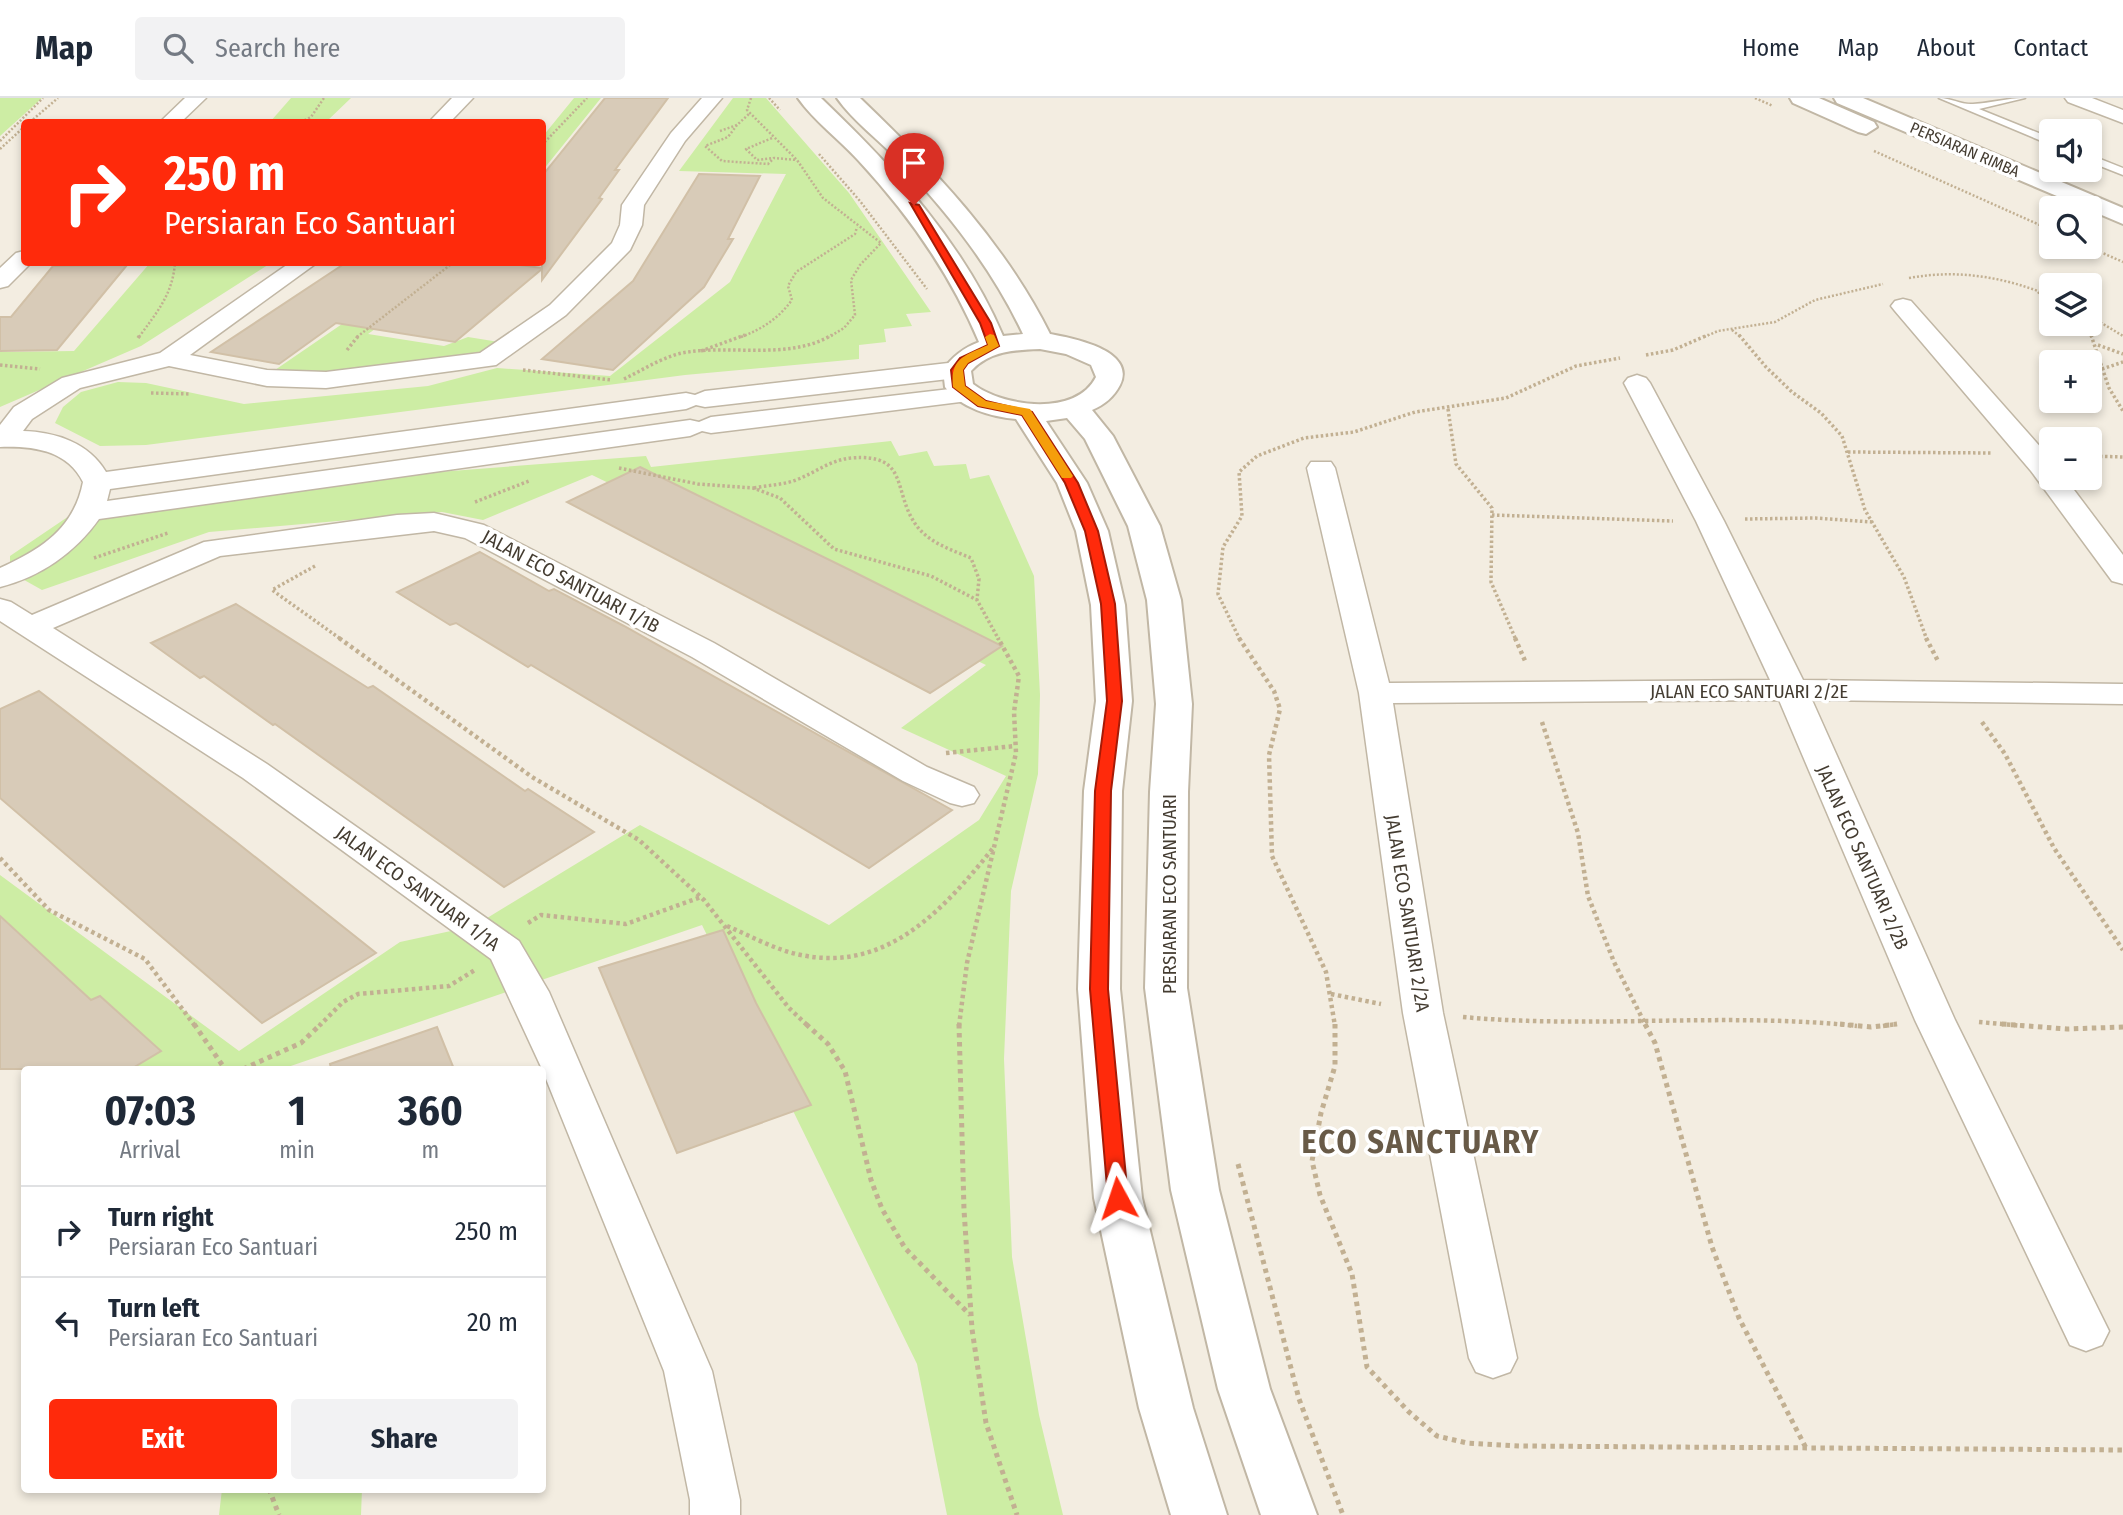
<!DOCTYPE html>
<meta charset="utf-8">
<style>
:root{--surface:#fff;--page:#f2f2f3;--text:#1f2937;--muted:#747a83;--line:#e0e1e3;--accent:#ff2a0b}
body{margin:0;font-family:"Fira Sans Condensed",sans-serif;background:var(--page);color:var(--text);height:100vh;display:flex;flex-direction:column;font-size:26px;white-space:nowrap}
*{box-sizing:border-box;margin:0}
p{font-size:23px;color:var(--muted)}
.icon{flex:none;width:38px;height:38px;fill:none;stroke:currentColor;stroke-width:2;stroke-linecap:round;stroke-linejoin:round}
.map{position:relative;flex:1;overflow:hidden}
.sheet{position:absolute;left:21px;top:968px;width:525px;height:427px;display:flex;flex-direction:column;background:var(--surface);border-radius:7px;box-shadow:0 4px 10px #0003}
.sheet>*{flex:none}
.banner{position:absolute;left:21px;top:21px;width:525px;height:147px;border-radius:7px;box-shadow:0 4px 10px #0003;background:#ff2a0b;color:#fff;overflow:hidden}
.buttons{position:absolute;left:2039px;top:21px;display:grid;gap:14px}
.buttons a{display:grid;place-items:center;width:63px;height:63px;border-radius:7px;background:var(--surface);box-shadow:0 4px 10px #0003;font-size:35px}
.pin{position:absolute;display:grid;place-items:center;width:60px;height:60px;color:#fff;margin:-72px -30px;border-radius:50% 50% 50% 0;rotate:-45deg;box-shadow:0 0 7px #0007}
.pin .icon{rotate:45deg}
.me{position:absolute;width:77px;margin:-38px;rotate:355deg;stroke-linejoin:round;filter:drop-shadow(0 0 5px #0008)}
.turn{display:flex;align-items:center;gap:24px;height:147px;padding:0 28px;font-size:32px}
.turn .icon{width:91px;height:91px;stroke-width:2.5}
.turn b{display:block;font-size:49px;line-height:60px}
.eta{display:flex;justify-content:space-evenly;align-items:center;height:119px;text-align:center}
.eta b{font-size:42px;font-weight:700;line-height:49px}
.action{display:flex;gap:14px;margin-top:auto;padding:14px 28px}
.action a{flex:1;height:80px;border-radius:7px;background:var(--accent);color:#fff;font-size:28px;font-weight:700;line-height:80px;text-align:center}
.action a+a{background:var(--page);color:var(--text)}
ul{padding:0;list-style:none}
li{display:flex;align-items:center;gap:21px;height:91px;padding:0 28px;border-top:2px solid var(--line)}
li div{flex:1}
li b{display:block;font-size:26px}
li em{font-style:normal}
header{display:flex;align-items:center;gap:42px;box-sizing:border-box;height:98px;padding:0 35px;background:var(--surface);border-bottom:2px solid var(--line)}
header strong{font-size:33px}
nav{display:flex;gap:38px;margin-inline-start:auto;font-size:24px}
.search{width:490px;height:63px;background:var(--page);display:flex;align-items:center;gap:18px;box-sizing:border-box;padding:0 24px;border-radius:7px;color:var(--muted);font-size:26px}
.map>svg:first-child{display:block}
.green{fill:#cdeda4}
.building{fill:#d8cbb8;stroke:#d1c0a7;stroke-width:2}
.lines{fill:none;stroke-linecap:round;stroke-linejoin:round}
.service-casing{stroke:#c1b7a5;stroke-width:3}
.minor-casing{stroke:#c1b7a5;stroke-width:3}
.tertiary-casing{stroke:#c1b7a5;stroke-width:4}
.path-far3{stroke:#c2b092;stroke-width:2.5;stroke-dasharray:2 2;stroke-linecap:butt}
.path-far2{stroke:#c2b092;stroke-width:3.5;stroke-dasharray:2.5 2.5;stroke-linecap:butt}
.path-far1{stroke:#c2b092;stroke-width:4.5;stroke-dasharray:3.5 3.5;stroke-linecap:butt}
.path{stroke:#c2b092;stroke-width:5;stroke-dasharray:4.5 4.5;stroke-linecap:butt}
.service{fill:#fff;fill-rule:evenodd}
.minor{fill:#fff;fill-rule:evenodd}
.tertiary{fill:#fff;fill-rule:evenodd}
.route{fill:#ff2a0b;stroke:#a61b07;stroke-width:2}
.slow{fill:#f59e0b}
.labels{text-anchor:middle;stroke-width:7;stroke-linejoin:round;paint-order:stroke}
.far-street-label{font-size:16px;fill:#443c31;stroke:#fff}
.street-label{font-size:19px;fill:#443c31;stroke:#fff}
.near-district-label{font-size:32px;font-weight:bold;letter-spacing:2px;fill:#685a47;stroke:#fff}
</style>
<header>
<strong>Map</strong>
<div class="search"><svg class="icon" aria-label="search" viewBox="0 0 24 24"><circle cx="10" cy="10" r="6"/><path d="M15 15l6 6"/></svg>Search here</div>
<nav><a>Home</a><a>Map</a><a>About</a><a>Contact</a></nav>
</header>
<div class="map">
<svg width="2123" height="1417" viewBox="0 0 2123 1417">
<rect width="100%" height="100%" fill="#f3ede1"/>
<path class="green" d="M 0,0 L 42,0 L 0,38 Z
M 291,0 L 351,0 L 326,24 L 270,24 Z
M 574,0 L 601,0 L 543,72 L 543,38 Z
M 733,0 L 766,0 L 849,95 L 931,214 L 906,216 L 912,228 L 884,231 L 886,244 L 859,247 L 859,261 L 685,277 L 146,347 L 100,348 L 55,325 L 63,309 L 81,294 L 118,284 L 146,285 L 244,306 L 428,288 L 497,270 L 610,278 L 730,184 L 786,76 L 679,73 Z
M 150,165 L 271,165 L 141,248 L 0,309 L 0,254 L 74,253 Z
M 431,165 L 467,166 L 368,236 L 444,248 L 468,239 L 499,244 C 460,274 324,280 275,272 Z
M 891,343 L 899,358 L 927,353 L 934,368 L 966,366 L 970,381 L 989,377 L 1034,478 L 1040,597 L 1038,676 L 1011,793 L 1004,961 L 1012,1159 L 1039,1317 L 1063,1417 L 947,1417 L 917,1266 L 702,827 L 282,971 L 121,971 L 0,868 L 0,777 L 239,953 L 400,844 L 474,828 L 640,727 L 829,827 L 979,722 L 1006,678 L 901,630 L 986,567 L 592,377 L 483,422 L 442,414 L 209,434 L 42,492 L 10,474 L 10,458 L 75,414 L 139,397 L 646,358 L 651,369 Z
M 222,1391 L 362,1391 L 361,1417 L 219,1417 Z"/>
<path class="building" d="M 605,0 L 668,0 L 615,72 L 619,72 L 599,100 L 602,101 L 542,182 L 542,171 L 455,244 L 336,225 L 279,266 L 211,254 L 347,164 L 500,164 L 542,170 L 542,78 Z
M 699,76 L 760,78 L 728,141 L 733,141 L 704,189 L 613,272 L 542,261 L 633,183 Z
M 127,167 L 57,252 L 0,253 L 0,219 L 11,219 L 53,168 Z
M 640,369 L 854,474 L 1002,548 L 930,595 L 567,404 Z
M 480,454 L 549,493 L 554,491 L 624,528 L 952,712 L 869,770 L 531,567 L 528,569 L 456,525 L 450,527 L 397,494 Z
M 236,506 L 368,590 L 373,588 L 525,693 L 528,691 L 594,734 L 504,789 L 275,626 L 273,627 L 204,578 L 200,580 L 151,545 Z
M 39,593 L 235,743 L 376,855 L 262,925 L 0,700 L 0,611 Z
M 0,818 L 91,902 L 100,898 L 161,953 L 131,971 L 0,971 Z
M 723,832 L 756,905 L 811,1007 L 677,1055 L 599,870 Z
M 437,929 L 454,971 L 331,971 L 330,966 Z"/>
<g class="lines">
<defs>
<path id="service" d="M 1939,0 C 1951,0 1962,7 1973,6 C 1991,5 2007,0 2025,0 L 1979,11 L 2051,40 L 2051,47 Z
M 2090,57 L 2123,70 L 2123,77 L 2090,64 Z"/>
<path id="minor" d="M 185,0 L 206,0 L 181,24 L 160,24 Z
M 452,0 L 473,0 L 450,24 L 429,24 Z
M 702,0 L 722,0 L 685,43 L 644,107 L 642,127 L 630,152 L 566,217 L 496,267 L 326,290 L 267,288 L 169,268 L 80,290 L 32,321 L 23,333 C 56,334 89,345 106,374 L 686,295 L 695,297 L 705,293 L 957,264 L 966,267 L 970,272 L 966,277 L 957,280 L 705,309 L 696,307 L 686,311 L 110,391 L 107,403 L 690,322 L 699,324 L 711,319 L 967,289 L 976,292 L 980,297 L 976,302 L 711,335 L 702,333 L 690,338 L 99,421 C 75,455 40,479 0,489 L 0,470 C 42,451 74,430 83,384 C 67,352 33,348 0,349 L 0,327 L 14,309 L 62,280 L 160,255 L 291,164 L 318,164 L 190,257 L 267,272 L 326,274 L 480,255 L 550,207 L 612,145 L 620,127 L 622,107 L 671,35 Z
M 2065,0 L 2092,0 L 2123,12 L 2123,25 L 2068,4 Z
M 24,153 L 24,164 L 32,164 L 8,188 L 0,190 L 0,170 L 16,155 Z
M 1903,201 L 1911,203 L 2051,361 L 2051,380 L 2065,380 L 2123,457 L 2123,486 L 2112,483 L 2031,373 L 1895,213 L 1891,208 L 1895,203 Z
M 1637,277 L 1646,280 L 1650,285 L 1724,423 L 1803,582 L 2123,586 L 2123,606 L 1812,602 L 1955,922 L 2109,1233 L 2102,1247 L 2086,1253 L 2070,1247 L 1915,922 L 1779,602 L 1393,605 L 1443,915 L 1517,1260 L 1510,1274 L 1493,1280 L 1476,1274 L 1469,1260 L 1403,915 L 1359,595 L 1307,370 L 1311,364 L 1331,364 L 1335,370 L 1389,585 L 1770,582 L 1696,423 L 1624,285 L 1628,280 Z
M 434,415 L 484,427 L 714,545 L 927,669 L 974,689 L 979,697 L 974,705 L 962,708 L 950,705 L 903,683 L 692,559 L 465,440 L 434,433 L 220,458 L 53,530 L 267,666 L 519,843 L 549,894 L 712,1273 L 740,1402 L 740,1417 L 690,1417 L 690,1402 L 664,1273 L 542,971 L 491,861 L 243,680 L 0,523 L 0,501 L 11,504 L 32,517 L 204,444 L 397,417 Z"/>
<path id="tertiary" d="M 798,0 L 821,0 C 894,70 963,144 1003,238 L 1023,236 C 992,170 948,115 898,62 C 878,41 853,23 837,0 L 860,0 C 934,71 1004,144 1050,236 C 1072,240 1137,252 1120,287 C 1114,299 1104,307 1092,312 L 1113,338 L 1160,428 L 1181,502 L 1192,606 L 1188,694 L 1187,890 L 1219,1092 L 1270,1291 L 1317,1417 L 1261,1417 L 1218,1291 L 1171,1092 L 1145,890 L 1150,694 L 1156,606 L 1147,502 L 1128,428 L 1085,341 L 1067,320 L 1046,323 L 1087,385 L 1108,433 L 1125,507 L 1132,603 L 1122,693 L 1120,891 L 1142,1100 L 1193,1310 L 1227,1417 L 1171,1417 L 1139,1310 L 1094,1100 L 1078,891 L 1084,693 L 1096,603 L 1091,507 L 1076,433 L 1057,385 L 1016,321 C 992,319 960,310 945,289 L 943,272 C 952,259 963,250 979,244 C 950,175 909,117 858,62 C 839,41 814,23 798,0 ZM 1040,251 L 1066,256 L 1091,267 L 1096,279 C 1076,319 1003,309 973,286 L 971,273 C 989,253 1015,252 1040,251 Z
M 1790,0 L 1819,0 L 1874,24 L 1877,29 L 1866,36 L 1858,34 L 1793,5 Z
M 1834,0 L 1863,0 L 2123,110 L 2123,126 L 1837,5 Z"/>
</defs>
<use href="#service" class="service-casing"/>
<use href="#minor" class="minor-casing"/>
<use href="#tertiary" class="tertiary-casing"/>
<path class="path-far3" d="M 751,0 L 747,12 L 797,62 L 823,100 L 881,145 L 860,167 L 851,182 L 855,217 L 844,230 L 829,239
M 769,0 L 780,12
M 1755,0 L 1773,8
M 30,24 L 58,0
M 301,24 L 311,19 L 324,0
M 737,27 L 728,39 L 705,48 L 722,63 L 768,66 L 774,60 L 797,62
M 720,33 L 737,27 L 750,15
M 772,40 L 746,51 L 757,62 L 773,60
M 0,43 L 43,0
M 542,47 L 587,0
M 0,51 L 24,29
M 1874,53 L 2051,132
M 819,56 L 860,103 L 927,191
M 2089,149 L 2123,164
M 1909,180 C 1959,171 2004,179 2051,198
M 2038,194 L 2051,209
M 2090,218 L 2123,238
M 2081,226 L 2092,239
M 1732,232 L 1741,239
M 139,239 C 157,214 173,196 175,164
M 357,239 L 454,164
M 741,239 C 762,231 778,221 792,202 L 788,188 L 796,174 L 855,136 L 857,129
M 1704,239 L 1718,233 L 1775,224 L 1815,202 L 1883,186"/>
<path class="path-far2" d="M 1739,237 L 1766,269 L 1792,294 L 1821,315 L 1842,338 L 1865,412 L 1904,479 L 1927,542
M 2091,237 L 2109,290 L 2123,313
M 138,240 L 140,237
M 2098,247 L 2123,256
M 347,252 L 359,237
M 701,253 L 745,237
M 1646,257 L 1673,252 L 1708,237
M 0,267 L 40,271
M 2102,271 L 2123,264
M 523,272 L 612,282
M 624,281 C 645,271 665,257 688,254 C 735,247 789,262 832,237
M 151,295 L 191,296
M 1448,311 L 1456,366 L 1492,410 L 1491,484 L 1516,542
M 1848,354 L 1991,355
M 2090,358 L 2123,359
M 619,370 L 698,386 L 753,390 L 780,400 L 834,451 L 931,478 L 977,502 L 999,542
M 754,390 C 768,387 783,387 796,382 C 815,375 830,362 851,360 C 910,355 892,393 916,427 C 929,445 952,452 971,460 L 979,481 L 977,502
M 475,404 L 529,383
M 1492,417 L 1673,423
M 1745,421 L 1815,420 L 1872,424
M 94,460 L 168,435
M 315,468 L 272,492 L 342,542
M 1240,542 L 1218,496 L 1223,449 L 1242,418 L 1239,374 L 1257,358 L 1304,340 L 1354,334 L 1415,314 L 1506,300 L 1576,268 L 1620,260"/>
<path class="path-far1" d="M 339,540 L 532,679 L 639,742 L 704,802 L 789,910 L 808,928
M 1239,540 L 1274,593 L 1280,611 L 1269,657 L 1272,758 L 1326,874 L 1335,928
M 1515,540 L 1526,565
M 1926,540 L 1938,563
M 1542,624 L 1578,735 L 1588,798 L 1614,864 L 1646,928
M 1982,624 L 2005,656 L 2054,750 L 2123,852
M 946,655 L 1015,648
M 0,760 L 49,812 L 145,861 L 195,928
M 528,825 L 541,817 L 626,826 L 701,799
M 727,828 C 751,838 775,852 801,857 C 888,875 945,810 994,749
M 1331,896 L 1381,906
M 1463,919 C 1594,931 1726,914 1857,928
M 1979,924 L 2024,928
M 319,928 L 343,904 L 358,896 L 449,888 L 475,872
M 959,928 L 967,865 L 1016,655 L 1014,614 L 1019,578 L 998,540
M 1883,928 L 1897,926"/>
<path class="path" d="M 194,926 L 225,971
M 806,926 L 828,946 L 845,973 L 871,1082 L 882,1111 L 905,1150 L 970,1217
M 959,926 L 964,1112 L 972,1231 L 986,1325 L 1017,1417
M 1335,926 L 1335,968 L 1321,1015 L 1312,1063 L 1320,1097 L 1352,1176 L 1367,1269 L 1409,1314 L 1437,1338 L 1467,1345 L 1520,1348 L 2123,1352
M 1645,926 L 1655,945 L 1712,1149 L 1739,1220 L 1806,1350
M 1840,926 L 1871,929 L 1897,926
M 2002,926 L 2067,931 L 2123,929
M 243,971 L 301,945 L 321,926
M 1238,1066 L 1299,1301 L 1343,1417
M 269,1391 L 279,1417"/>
<use href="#service" class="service"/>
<use href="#minor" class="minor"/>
<use href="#tertiary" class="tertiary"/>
</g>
<path class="route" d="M 910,105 L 919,107 L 991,225 L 999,248 L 968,265 L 963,272 L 965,288 L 986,303 L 1032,314 L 1078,385 L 1098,433 L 1115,506 L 1122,603 L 1111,693 L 1108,891 L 1128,1100 L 1125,1105 L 1111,1105 L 1108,1100 L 1090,891 L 1095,693 L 1107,603 L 1101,506 L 1085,433 L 1065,385 L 1022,317 L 978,308 L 953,289 L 951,272 L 960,260 L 988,247 L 980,225 Z"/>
<path class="slow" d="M 990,236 L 994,237 L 999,248 L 968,265 L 963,272 L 965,288 L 986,303 L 1030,311 L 1073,378 L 1071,380 L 1062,380 L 1022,317 L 978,308 L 953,289 C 950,260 964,258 988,247 L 985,239 Z"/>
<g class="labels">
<g class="far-street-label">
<text transform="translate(1965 51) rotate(23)" y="6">PERSIARAN RIMBA</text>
</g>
<g class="street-label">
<text transform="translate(571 483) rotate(28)" y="7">JALAN ECO SANTUARI 1/1B</text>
<text x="1749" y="600">JALAN ECO SANTUARI 2/2E</text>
<text transform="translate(1863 759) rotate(66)" y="7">JALAN ECO SANTUARI 2/2B</text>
<text transform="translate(418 790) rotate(36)" y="7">JALAN ECO SANTUARI 1/1A</text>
<text transform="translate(1169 796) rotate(-90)" y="7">PERSIARAN ECO SANTUARI</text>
<text transform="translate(1408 815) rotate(81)" y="7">JALAN ECO SANTUARI 2/2A</text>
</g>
<g class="near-district-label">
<text x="1421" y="1055">ECO SANCTUARY</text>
</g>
</g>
</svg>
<div class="buttons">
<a><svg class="icon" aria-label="sound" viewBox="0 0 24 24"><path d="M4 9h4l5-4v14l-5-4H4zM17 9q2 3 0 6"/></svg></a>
<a><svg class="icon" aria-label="search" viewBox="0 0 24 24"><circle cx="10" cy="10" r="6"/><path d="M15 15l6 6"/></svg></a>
<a><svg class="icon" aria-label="layers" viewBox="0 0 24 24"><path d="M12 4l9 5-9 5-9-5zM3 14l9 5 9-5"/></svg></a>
<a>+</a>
<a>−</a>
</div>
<div class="pin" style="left:914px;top:107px;background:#d93025"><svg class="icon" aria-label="arrive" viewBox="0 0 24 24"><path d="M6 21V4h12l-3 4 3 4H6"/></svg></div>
<svg class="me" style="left:1118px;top:1100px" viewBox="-20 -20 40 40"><path d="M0-17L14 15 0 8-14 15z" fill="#ff2a0b" stroke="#fff" stroke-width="4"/></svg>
<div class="banner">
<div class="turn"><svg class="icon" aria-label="right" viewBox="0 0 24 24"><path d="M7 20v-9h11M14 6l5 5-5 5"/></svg><div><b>250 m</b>Persiaran Eco Santuari</div></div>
</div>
<section class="sheet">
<div class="eta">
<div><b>07:03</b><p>Arrival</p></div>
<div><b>1</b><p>min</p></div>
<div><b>360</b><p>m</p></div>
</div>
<ul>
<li><svg class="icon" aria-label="right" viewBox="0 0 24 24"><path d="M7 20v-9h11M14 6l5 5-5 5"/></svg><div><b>Turn right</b><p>Persiaran Eco Santuari</p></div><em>250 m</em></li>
<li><svg class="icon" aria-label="left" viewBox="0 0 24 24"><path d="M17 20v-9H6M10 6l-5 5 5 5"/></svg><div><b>Turn left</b><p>Persiaran Eco Santuari</p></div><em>20 m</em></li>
</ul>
<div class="action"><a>Exit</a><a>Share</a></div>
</section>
</div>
